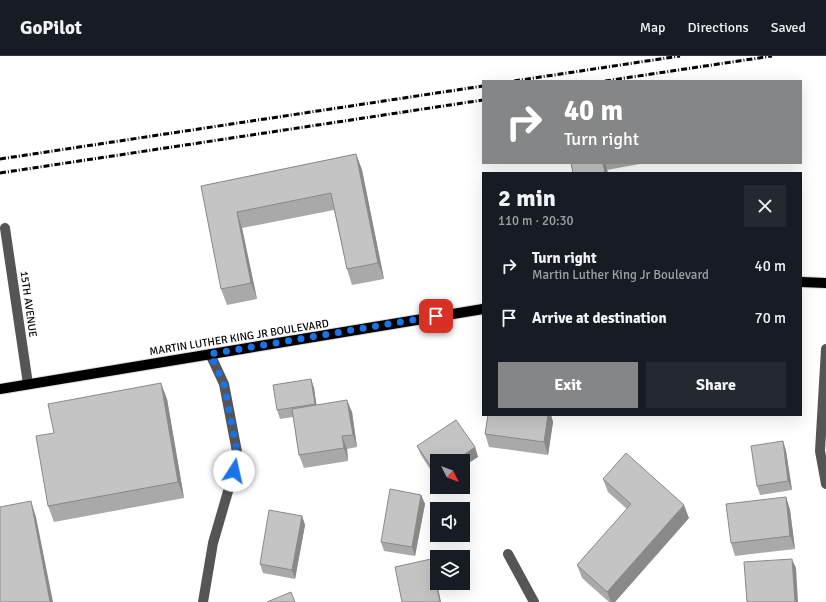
<!DOCTYPE html>
<meta charset="utf-8">
<style>
:root{--surface:#171b24;--page:#242831;--text:#f1f3f6;--muted:#9ea1a6;--line:#363941;--accent:#858687}
body{margin:0;font-family:Signika,sans-serif;background:var(--page);color:var(--text);height:100vh;display:flex;flex-direction:column;font-size:15px;white-space:nowrap}
*{box-sizing:border-box;margin:0}
p{font-size:13px;color:var(--muted)}
.icon{flex:none;width:22px;height:22px;fill:none;stroke:currentColor;stroke-width:2;stroke-linecap:round;stroke-linejoin:round}
.map{position:relative;flex:1;overflow:hidden}
.sheet{position:absolute;left:482px;top:116px;width:320px;height:244px;display:flex;flex-direction:column;background:var(--surface);border-radius:0px;box-shadow:0 4px 16px #0002}
.sheet>*{flex:none}
.top-card{position:absolute;left:482px;top:24px;width:320px;height:84px;border-radius:0px;box-shadow:0 4px 16px #0002;background:#858687;color:#fff;overflow:hidden}
.needle{width:26px;rotate:132deg}
.buttons{position:absolute;left:430px;top:398px;display:grid;gap:8px}
.buttons a{display:grid;place-items:center;width:40px;height:40px;border-radius:0px;background:var(--surface);box-shadow:0 4px 16px #0002;font-size:20px}
.pin{position:absolute;display:grid;place-items:center;width:34px;height:34px;color:#fff;margin:-17px;border-radius:8px;box-shadow:0 2px 6px #0006}
.me{position:absolute;width:44px;margin:-22px;rotate:10deg;stroke-linejoin:round;filter:drop-shadow(0 0 3px #0008)}
.turn{display:flex;align-items:center;gap:14px;height:84px;padding:0 16px;font-size:18px}
.turn .icon{width:52px;height:52px;stroke-width:2.5}
.turn b{display:block;font-size:28px;line-height:34px}
.round{display:grid;place-items:center;flex:none;width:42px;height:42px;border-radius:0px;background:var(--page)}
.head{display:flex;align-items:center;justify-content:space-between;height:68px;padding:0 16px}
h1{font-size:24px;font-weight:700;line-height:30px}
.cta{display:flex;gap:8px;margin-top:auto;padding:8px 16px}
.cta a{flex:1;height:46px;border-radius:0px;background:var(--accent);color:#fff;font-size:16px;font-weight:700;line-height:46px;text-align:center}
.cta a+a{background:var(--page);color:var(--text)}
ul{padding:0;list-style:none}
li{display:flex;align-items:center;gap:12px;height:52px;padding:0 16px}
li div{flex:1}
li b{display:block;font-size:15px}
li em{font-style:normal}
header{display:flex;align-items:center;gap:24px;box-sizing:border-box;height:56px;padding:0 20px;background:var(--surface);border-bottom:1px solid var(--line)}
header strong{font-size:19px}
nav{display:flex;gap:22px;margin-inline-start:auto;font-size:14px}
.map>svg:first-child{display:block}
.lines{fill:none;stroke-linecap:round;stroke-linejoin:round}
.major-casing{stroke:#dbdbdb;stroke-width:12}
.minor{stroke:#555;stroke-width:10}
.major{stroke:#000;stroke-width:10}
.rail{stroke:#000;stroke-width:3;stroke-dasharray:6 2 1 2;stroke-linecap:butt}
.wall{fill:#a9a9a9}
.shaded-wall{fill:#898989}
.building{fill:#c4c4c4;stroke:#898989}
.route{stroke:#1a73e8;stroke-width:7;stroke-dasharray:0 12.6}
.labels{text-anchor:middle;stroke-width:4;stroke-linejoin:round;paint-order:stroke}
.street-label{font-size:11px;fill:#000;stroke:#fff}
</style>
<header>
<strong>GoPilot</strong>
<nav><a>Map</a><a>Directions</a><a>Saved</a></nav>
</header>
<div class="map">
<svg width="826" height="546" viewBox="0 0 826 546">
<rect width="100%" height="100%" fill="#fff"/>
<g class="lines">
<defs>
<path id="major" d="M 801,226 L 826,227
M 0,333 L 483,253"/>
</defs>
<use href="#major" class="major-casing"/>
<path class="minor" d="M 5,172 L 28,328
M 826,293 L 820,395 L 826,428
M 508,498 L 534,546
M 203,546 L 213,487 L 238,401 L 224,328 L 210,298"/>
<use href="#major" class="major"/>
<path class="rail" d="M 514,25 L 680,0
M 605,25 L 772,0
M 0,103 L 483,30
M 0,117 L 483,44"/>
</g>
<path class="wall" d="M 356,98 L 362,114 L 384,223 L 352,229 L 347,213 L 334,154 L 242,172 L 257,243 L 227,249 L 221,233 L 201,130 Z
M 571,107 L 645,107 L 607,114 L 608,117 L 573,117 Z
M 311,323 L 314,332 L 316,349 L 352,356 L 357,391 L 347,393 L 348,405 L 304,412 L 299,399 L 293,361 L 280,363 L 277,354 Z
M 167,343 L 184,442 L 54,466 L 48,450 L 54,377 Z
M 488,359 L 551,359 L 553,366 L 548,399 L 489,391 L 485,378 Z
M 783,385 L 786,395 L 792,434 L 760,439 L 757,430 Z
M 417,390 L 475,391 L 478,401 L 437,405 L 437,424 L 421,399 Z
M 603,423 L 689,462 L 615,546 L 609,546 L 582,522 L 577,509 L 627,453 L 608,436 Z
M 421,439 L 425,448 L 415,500 L 384,495 L 381,486 Z
M 786,441 L 790,454 L 795,493 L 735,500 L 731,487 Z
M 302,460 L 305,469 L 295,523 L 263,517 L 260,508 Z"/>
<path class="shaded-wall" d="M 356,98 L 362,114 L 384,223 L 378,207 Z
M 603,107 L 605,107 L 608,117 L 605,117 Z
M 237,156 L 242,172 L 257,243 L 251,227 Z
M 311,323 L 314,332 L 318,358 L 315,348 Z
M 161,327 L 167,343 L 184,442 L 178,426 Z
M 347,344 L 352,356 L 357,391 L 353,379 Z
M 548,359 L 551,359 L 553,366 L 548,399 L 544,386 Z
M 342,380 L 347,393 L 348,405 L 344,392 Z
M 783,385 L 786,395 L 792,434 L 788,425 Z
M 475,391 L 478,401 L 463,411 L 463,405 L 455,405 Z
M 421,439 L 425,448 L 415,500 L 412,491 Z
M 786,441 L 790,454 L 795,493 L 790,480 Z
M 31,445 L 36,461 L 53,546 L 50,546 Z
M 684,449 L 689,462 L 615,546 L 611,546 L 607,536 Z
M 302,460 L 305,469 L 295,523 L 292,514 Z
M 431,503 L 434,512 L 441,546 L 440,546 Z
M 792,503 L 796,512 L 798,546 L 795,546 Z"/>
<path class="building" d="M 356,98 L 378,207 L 347,213 L 331,137 L 237,156 L 251,227 L 221,233 L 201,130 Z
M 571,107 L 603,107 L 605,117 L 573,117 Z
M 311,323 L 315,348 L 277,354 L 273,329 Z
M 161,327 L 178,426 L 48,450 L 36,380 L 54,377 L 48,348 Z
M 347,344 L 353,379 L 342,380 L 344,392 L 299,399 L 292,353 Z
M 488,359 L 548,359 L 544,386 L 485,378 Z
M 456,364 L 475,391 L 455,405 L 437,405 L 437,417 L 436,418 L 417,390 Z
M 783,385 L 788,425 L 757,430 L 751,390 Z
M 626,397 L 684,449 L 607,536 L 577,509 L 631,448 L 603,423 Z
M 390,433 L 421,439 L 412,491 L 381,486 Z
M 786,441 L 790,480 L 731,487 L 726,448 Z
M 31,445 L 50,546 L 0,546 L 0,451 Z
M 269,454 L 302,460 L 292,514 L 260,508 Z
M 431,503 L 440,546 L 402,546 L 395,511 Z
M 792,503 L 795,546 L 747,546 L 744,506 Z
M 291,536 L 295,546 L 267,546 Z"/>
<g class="lines">
<path class="route" d="M 234,415 L 238,401 L 224,328 L 210,298 L 436,260"/>
</g>
<g class="labels">
<g class="street-label">
<text transform="translate(29 248) rotate(82)" y="4">15TH AVENUE</text>
<text transform="translate(239 281) rotate(-9)" y="4">MARTIN LUTHER KING JR BOULEVARD</text>
</g>
</g>
</svg>
<div class="buttons">
<a><svg class="needle" viewBox="-14 -14 28 28"><path d="M0-13l5 13h-10z" fill="#e53935"/><path d="M0 13l5-13h-10z" fill="#9ea1a6"/></svg></a>
<a><svg class="icon" aria-label="sound" viewBox="0 0 24 24"><path d="M4 9h4l5-4v14l-5-4H4zM17 9q2 3 0 6"/></svg></a>
<a><svg class="icon" aria-label="layers" viewBox="0 0 24 24"><path d="M12 4l9 5-9 5-9-5zM3 14l9 5 9-5"/></svg></a>
</div>
<div class="pin" style="left:436px;top:260px;background:#d93025"><svg class="icon" aria-label="arrive" viewBox="0 0 24 24"><path d="M6 21V4h12l-3 4 3 4H6"/></svg></div>
<svg class="me" style="left:234px;top:415px" viewBox="-20 -20 40 40"><circle r="19" fill="#fff"/><path d="M0-13L10 11 0 6-10 11z" fill="#1a73e8"/></svg>
<div class="top-card">
<div class="turn"><svg class="icon" aria-label="right" viewBox="0 0 24 24"><path d="M7 20v-9h11M14 6l5 5-5 5"/></svg><div><b>40 m</b>Turn right</div></div>
</div>
<section class="sheet">
<div class="head"><div><h1>2 min</h1><p>110 m · 20:30</p></div><a class="round"><svg class="icon" aria-label="close" viewBox="0 0 24 24"><path d="M6 6l12 12M18 6L6 18"/></svg></a></div>
<ul>
<li><svg class="icon" aria-label="right" viewBox="0 0 24 24"><path d="M7 20v-9h11M14 6l5 5-5 5"/></svg><div><b>Turn right</b><p>Martin Luther King Jr Boulevard</p></div><em>40 m</em></li>
<li><svg class="icon" aria-label="arrive" viewBox="0 0 24 24"><path d="M6 21V4h12l-3 4 3 4H6"/></svg><div><b>Arrive at destination</b></div><em>70 m</em></li>
</ul>
<div class="cta"><a>Exit</a><a>Share</a></div>
</section>
</div>
